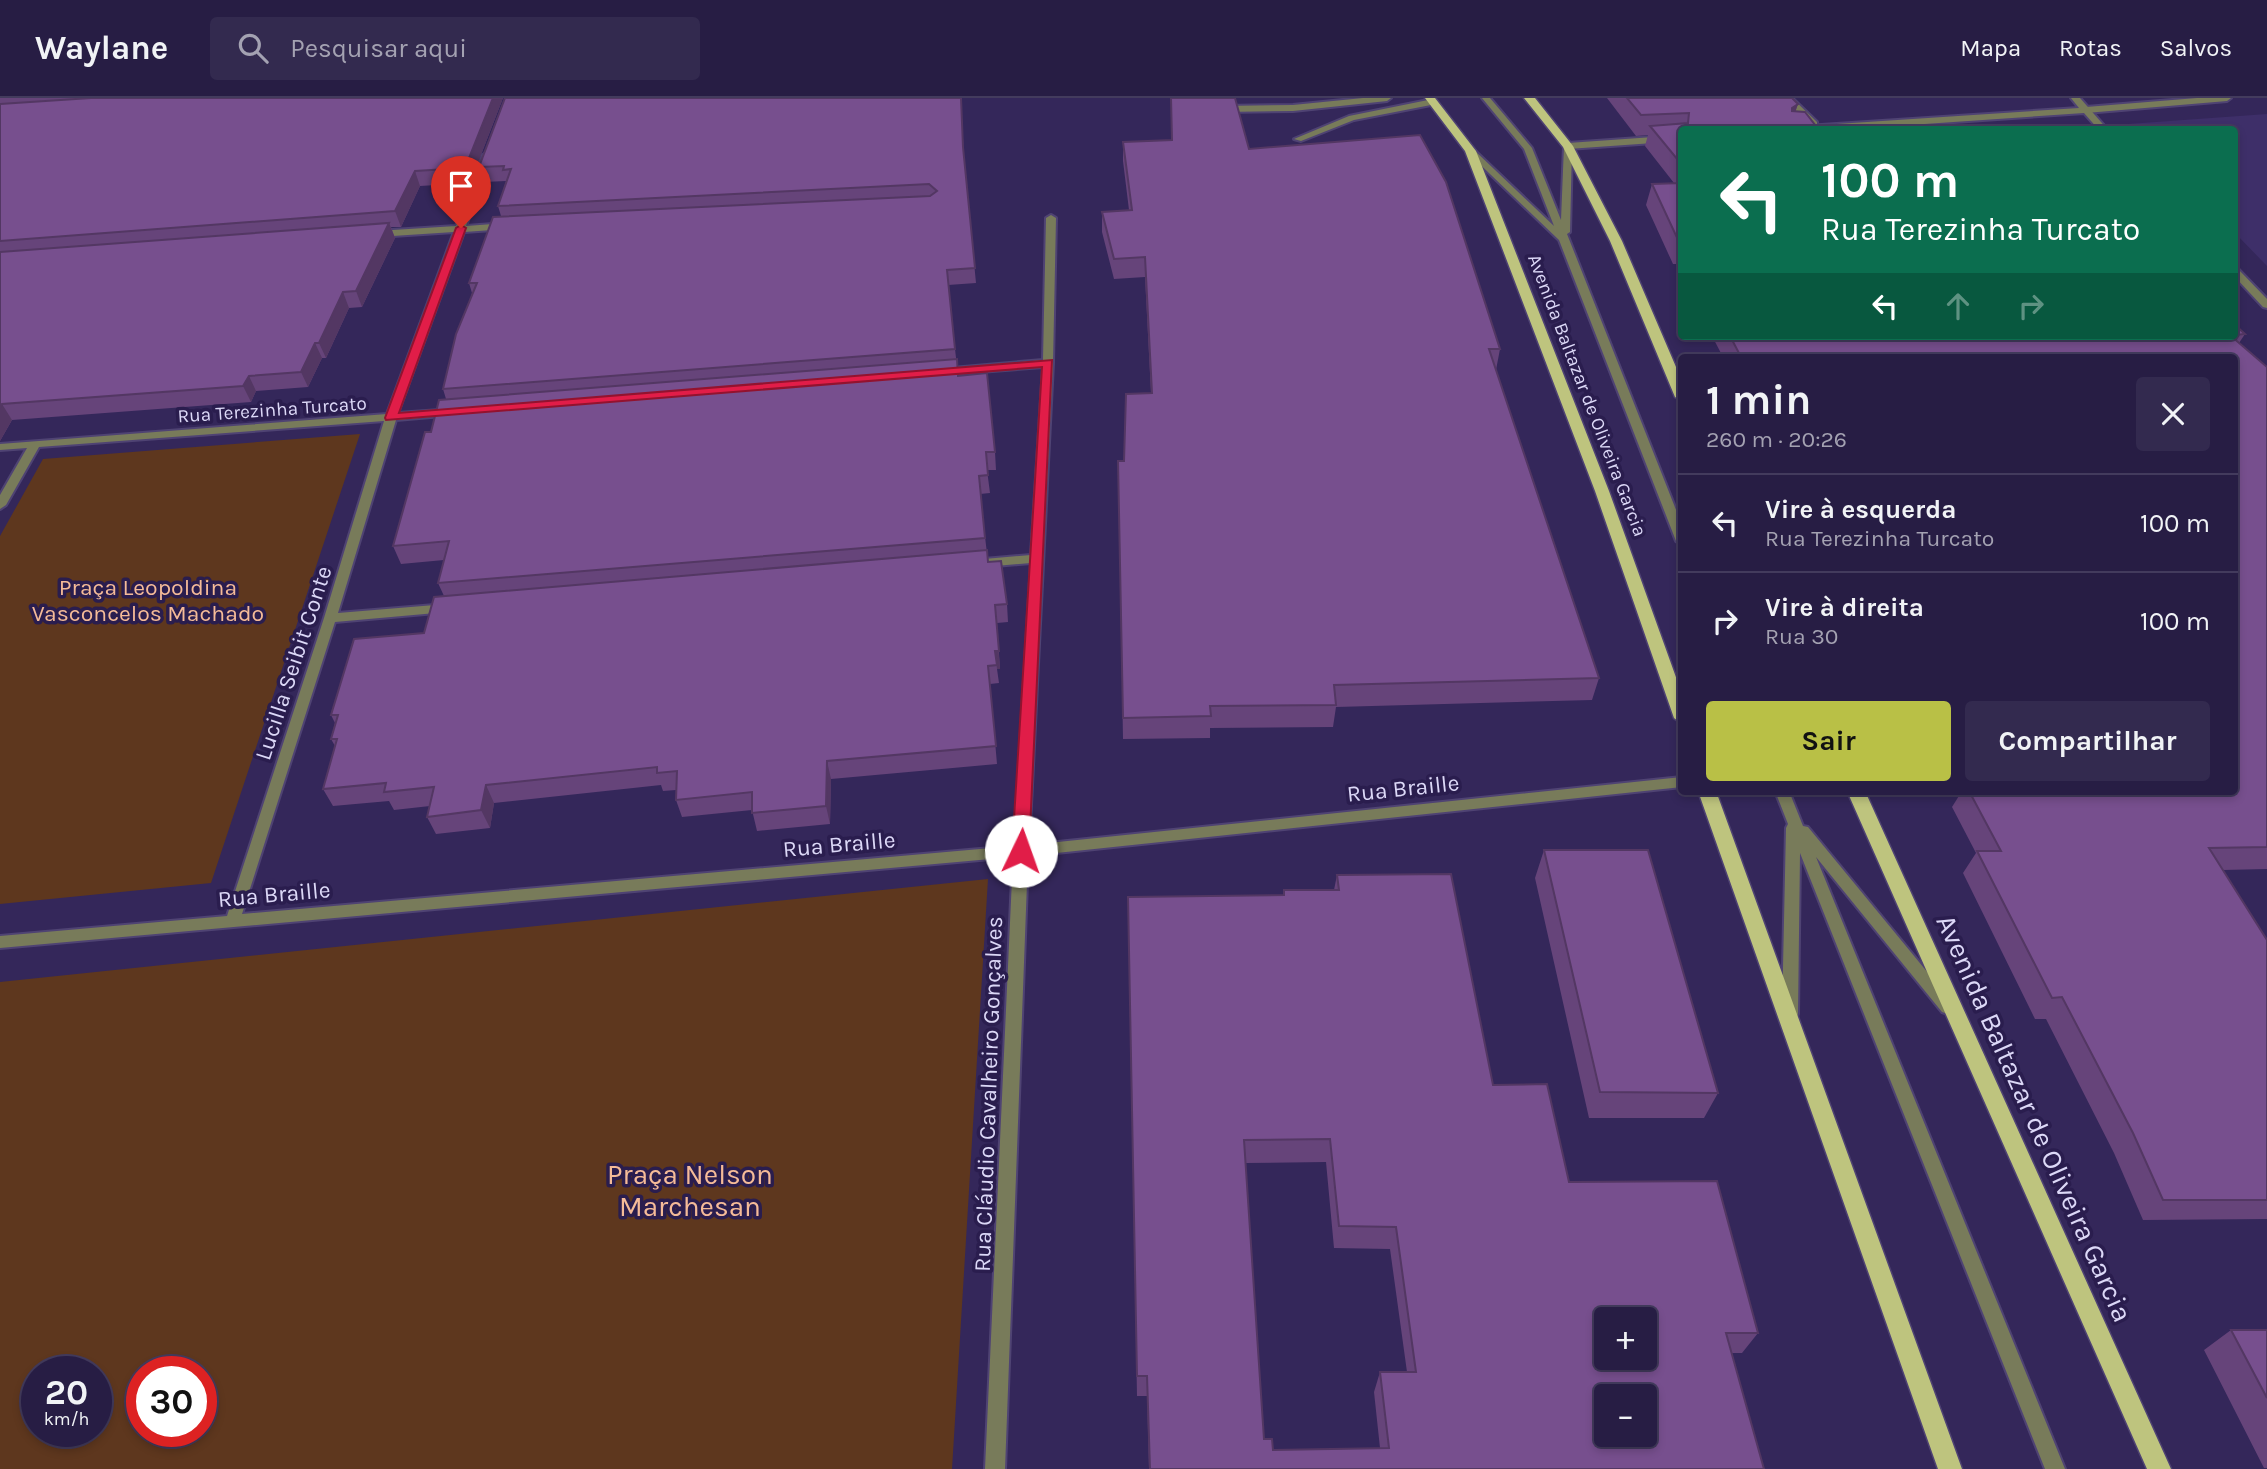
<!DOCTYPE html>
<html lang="pt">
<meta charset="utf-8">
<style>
:root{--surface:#271d44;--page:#332a4f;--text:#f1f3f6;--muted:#a4a2b2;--line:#433b5d;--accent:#b9c046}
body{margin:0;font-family:Karla,sans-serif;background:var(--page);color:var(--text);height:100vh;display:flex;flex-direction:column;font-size:26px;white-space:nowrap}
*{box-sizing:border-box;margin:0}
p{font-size:23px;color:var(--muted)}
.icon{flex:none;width:38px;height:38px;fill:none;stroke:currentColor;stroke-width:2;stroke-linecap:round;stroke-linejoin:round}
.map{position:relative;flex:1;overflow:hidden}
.drawer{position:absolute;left:1678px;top:256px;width:560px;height:441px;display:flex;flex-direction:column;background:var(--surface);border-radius:7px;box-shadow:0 4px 10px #0003,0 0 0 2px var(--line)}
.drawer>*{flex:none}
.hud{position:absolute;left:1678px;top:28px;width:560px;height:214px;border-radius:7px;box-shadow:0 4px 10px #0003,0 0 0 2px var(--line);background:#0b6e4f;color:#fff;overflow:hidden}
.tools{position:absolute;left:1594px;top:1209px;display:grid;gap:14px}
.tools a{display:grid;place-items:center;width:63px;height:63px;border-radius:7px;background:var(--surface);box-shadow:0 4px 10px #0003,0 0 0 2px var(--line);font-size:35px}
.speed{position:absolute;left:21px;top:1258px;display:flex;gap:14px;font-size:35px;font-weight:700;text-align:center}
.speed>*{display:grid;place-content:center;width:91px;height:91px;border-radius:50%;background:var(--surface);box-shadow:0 4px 10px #0003,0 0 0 2px var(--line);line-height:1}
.speed small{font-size:18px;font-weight:400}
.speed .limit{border:10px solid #d22;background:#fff;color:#111}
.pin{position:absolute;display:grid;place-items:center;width:60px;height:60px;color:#fff;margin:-72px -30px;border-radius:50% 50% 50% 0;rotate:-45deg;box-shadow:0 0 7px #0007}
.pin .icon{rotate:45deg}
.me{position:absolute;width:77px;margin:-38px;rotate:3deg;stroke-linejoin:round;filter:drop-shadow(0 0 5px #0008)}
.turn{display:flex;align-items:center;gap:24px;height:147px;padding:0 28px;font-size:32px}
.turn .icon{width:91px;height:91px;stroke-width:2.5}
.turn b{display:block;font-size:49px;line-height:60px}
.lanes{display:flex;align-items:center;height:66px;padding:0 28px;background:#0003;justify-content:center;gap:35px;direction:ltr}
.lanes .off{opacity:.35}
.round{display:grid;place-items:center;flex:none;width:74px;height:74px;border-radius:7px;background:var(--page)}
.overview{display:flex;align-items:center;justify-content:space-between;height:119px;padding:0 28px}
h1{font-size:42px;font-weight:700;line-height:52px}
.cta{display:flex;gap:14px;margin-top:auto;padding:14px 28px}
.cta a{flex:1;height:80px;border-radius:7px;background:var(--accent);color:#111;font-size:28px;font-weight:700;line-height:80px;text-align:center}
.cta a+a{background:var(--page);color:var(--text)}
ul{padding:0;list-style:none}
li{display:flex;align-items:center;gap:21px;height:98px;padding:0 28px;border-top:2px solid var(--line)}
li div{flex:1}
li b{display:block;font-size:26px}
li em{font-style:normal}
header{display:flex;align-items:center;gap:42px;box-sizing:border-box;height:98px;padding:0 35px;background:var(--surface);border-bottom:2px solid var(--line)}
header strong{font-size:33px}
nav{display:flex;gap:38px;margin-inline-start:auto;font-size:24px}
.search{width:490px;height:63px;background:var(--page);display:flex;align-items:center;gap:18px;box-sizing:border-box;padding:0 24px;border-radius:7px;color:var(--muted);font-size:26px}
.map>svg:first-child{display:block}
.built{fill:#3e2f69}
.green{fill:#5e371e;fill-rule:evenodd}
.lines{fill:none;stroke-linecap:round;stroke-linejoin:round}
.service-casing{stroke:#4f4373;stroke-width:4}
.minor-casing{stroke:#4f4373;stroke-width:4}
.tertiary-casing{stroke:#4f4373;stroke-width:4}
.primary-casing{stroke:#4f4373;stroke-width:3}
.service{fill:#787b5a;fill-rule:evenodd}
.minor{fill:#787b5a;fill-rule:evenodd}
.tertiary{fill:#787b5a;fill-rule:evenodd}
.primary{fill:#bec47e;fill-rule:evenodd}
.wall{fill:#66447a;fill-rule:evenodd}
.shaded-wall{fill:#533763}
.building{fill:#774f8e;stroke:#533763;stroke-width:2;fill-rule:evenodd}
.route{fill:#e11d48;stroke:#92132f;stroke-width:2}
.labels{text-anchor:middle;stroke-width:7;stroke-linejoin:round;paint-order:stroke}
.far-street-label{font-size:19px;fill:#dcd8f7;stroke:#2a1d4e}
.park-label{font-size:23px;fill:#f5bb98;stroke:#2a1d4e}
.street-label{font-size:23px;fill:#dcd8f7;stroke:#2a1d4e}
.near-street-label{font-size:28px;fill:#dcd8f7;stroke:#2a1d4e}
.near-park-label{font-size:28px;fill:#f5bb98;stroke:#2a1d4e}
</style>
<header>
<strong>Waylane</strong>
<div class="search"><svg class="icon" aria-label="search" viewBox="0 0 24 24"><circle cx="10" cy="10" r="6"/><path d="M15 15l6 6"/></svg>Pesquisar aqui</div>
<nav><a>Mapa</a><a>Rotas</a><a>Salvos</a></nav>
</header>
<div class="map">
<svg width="2267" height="1371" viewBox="0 0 2267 1371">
<rect width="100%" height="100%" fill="#34275a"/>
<path class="built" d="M 2267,16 L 2267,168 L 2235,135 L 2235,32 L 2134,31 L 2128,26 Z"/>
<path class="green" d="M 360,336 L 211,785 L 0,806 L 0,438 L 43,361 Z
M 988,781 L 952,1371 L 0,1371 L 0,884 ZM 37,1274 L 96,1274 L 96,1334 L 37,1334 ZM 142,1274 L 201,1274 L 201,1334 L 142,1334 Z"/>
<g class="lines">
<defs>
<path id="service" d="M 1363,0 L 1391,0 L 1387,3 L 1293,13 L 1221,14 L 1217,11 L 1221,8 L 1293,7 Z
M 1482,0 L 1490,0 L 1532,50 L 1561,122 L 1564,48 L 1568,45 L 1572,48 L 1570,134 L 1567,136 L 1682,427 L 1682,447 L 1676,443 L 1559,142 L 1466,53 L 1473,51 L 1554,128 L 1524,51 Z
M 1433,1 L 1437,4 L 1436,6 L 1354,22 L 1301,43 L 1294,41 L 1349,18 Z
M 1775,693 L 1789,693 L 1803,728 L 1808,729 L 1956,909 L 1954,914 L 1948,916 L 1942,914 L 1816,759 L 2065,1371 L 2045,1371 L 1800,755 L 1798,916 L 1796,921 L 1790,923 L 1784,921 L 1782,916 L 1786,730 L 1788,726 Z"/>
<path id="minor" d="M 1783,0 L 1792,0 L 1817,24 L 1817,28 L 1811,28 Z
M 2197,0 L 2231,0 L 2227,3 L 2086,15 L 2082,12 L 2086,9 Z
M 487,54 L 491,57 L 466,128 L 507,125 L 512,128 L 507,131 L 464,134 L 398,315 L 454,311 L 459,314 L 454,317 L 396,322 L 338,515 L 447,506 L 453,510 L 447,514 L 335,524 L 242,816 L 1014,748 L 1031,465 L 984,469 L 978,465 L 984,461 L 1031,457 L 1043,269 L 941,277 L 936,274 L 941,271 L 1043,262 L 1046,120 L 1051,117 L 1056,120 L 1053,265 L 1029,747 L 1682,679 L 1682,689 L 1028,758 L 1005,1371 L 985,1371 L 1013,759 L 0,850 L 0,838 L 227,818 L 324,520 L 384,323 L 39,349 L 6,407 L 0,411 L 0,397 L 27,350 L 0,352 L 0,346 L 387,316 L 454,134 L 377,139 L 372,136 L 377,133 L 456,128 L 483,57 Z"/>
<path id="tertiary" d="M 2071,0 L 2080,0 L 2108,32 L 2099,32 L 2084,15 L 1837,32 L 1787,32 L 1791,29 L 2079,10 Z
M 1682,37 L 1682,43 L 1568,51 L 1564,48 L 1568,45 Z
M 2235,170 L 2238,171 L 2267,201 L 2267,210 L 2263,209 L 2235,179 Z"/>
<path id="primary" d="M 1425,0 L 1435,0 L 1476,53 L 1609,393 L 1682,596 L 1682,626 L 1674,620 L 1595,393 L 1465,53 Z
M 1524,0 L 1535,0 L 1573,48 L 1622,143 L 1682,283 L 1682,303 L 1675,299 L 1610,143 L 1563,49 Z
M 1698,693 L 1716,693 L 1962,1371 L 1938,1371 Z
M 1847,693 L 1865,693 L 2171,1371 L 2147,1371 Z"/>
</defs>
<use href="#service" class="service-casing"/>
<use href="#minor" class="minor-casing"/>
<use href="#tertiary" class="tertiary-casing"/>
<use href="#primary" class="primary-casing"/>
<use href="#service" class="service"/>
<use href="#minor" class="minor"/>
<use href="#tertiary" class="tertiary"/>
<use href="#primary" class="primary"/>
</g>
<path class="wall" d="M 0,0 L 503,0 L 470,85 L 420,88 L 401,129 L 391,129 L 395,140 L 362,209 L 349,210 L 326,260 L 322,260 L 308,289 L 256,293 L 251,304 L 12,322 L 0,343 Z
M 505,0 L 961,0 L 964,60 L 976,185 L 948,187 L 958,278 L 995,354 L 996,372 L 987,372 L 990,395 L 980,396 L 988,464 L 1007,506 L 1008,524 L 997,525 L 1000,571 L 997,571 L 999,585 L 990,586 L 997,666 L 831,681 L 830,726 L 757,733 L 752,712 L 682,719 L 676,702 L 676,692 L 663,693 L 661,687 L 494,705 L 490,730 L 436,736 L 427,719 L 430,708 L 394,712 L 389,703 L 333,708 L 323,691 L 335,648 L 331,641 L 335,625 L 331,617 L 424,535 L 444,498 L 438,485 L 444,462 L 401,466 L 393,448 L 431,334 L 446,301 L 443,291 L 472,195 L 469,185 L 501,118 L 498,108 L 506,83 L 484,84 L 479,69 Z
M 1171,0 L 1235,0 L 1249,51 L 1500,251 L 1496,272 L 1599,580 L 1592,602 L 1336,609 L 1333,629 L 1210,630 L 1210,640 L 1123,641 L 1118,363 L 1124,363 L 1151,295 L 1145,179 L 1114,181 L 1102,134 L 1102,114 L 1129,112 L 1123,63 L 1123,44 L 1172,42 Z
M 1607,0 L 1792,0 L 1798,6 L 1795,14 L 1682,32 L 1682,176 L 1677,166 L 1673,166 L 1646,107 L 1652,86 L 1674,85 L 1645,48 L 1648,37 L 1636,38 Z
M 2235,223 L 2238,227 L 2237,229 L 2245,236 L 2239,245 L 2267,269 L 2267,771 L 2223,772 L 2267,842 L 2267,1121 L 2143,1122 L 2114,1055 L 2046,921 L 2035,921 L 1963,775 L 1976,755 L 1952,709 L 1962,693 L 2235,693 L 2235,259 L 1723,259 L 1712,238 L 2235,238 Z
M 1544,752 L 1718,995 L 1704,1020 L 1589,1020 L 1535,780 Z
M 1337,777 L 1493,987 L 1569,1084 L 1758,1235 L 1742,1255 L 1732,1255 L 1764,1371 L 1149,1371 L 1147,1298 L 1137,1298 L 1128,799 L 1283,797 L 1284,792 L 1334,792 ZM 1326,1064 L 1334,1150 L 1390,1151 L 1407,1274 L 1380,1274 L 1374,1294 L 1380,1350 L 1273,1352 L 1264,1341 L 1245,1065 Z
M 2231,1232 L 2267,1232 L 2267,1370 L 2264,1370 L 2204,1252 Z"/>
<path class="shaded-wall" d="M 493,0 L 503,0 L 470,85 L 465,70 Z
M 1798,6 L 1791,26 L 1792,10 Z
M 415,73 L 420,88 L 401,129 L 395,113 Z
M 389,125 L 395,140 L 362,209 L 356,193 Z
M 343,194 L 349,210 L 326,260 L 319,245 Z
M 315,245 L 322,260 L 308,289 L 301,274 Z
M 249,278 L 256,293 L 251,304 L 243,288 Z
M 2,306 L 12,322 L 0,343 L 0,310 Z
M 995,507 L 1000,571 L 997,571 L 995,553 Z
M 827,663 L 831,681 L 830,726 L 826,708 Z
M 486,687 L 494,705 L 490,730 L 481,712 Z"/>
<path class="building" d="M 91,0 L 493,0 L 465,70 L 415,73 L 395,113 L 0,143 L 0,6 Z
M 505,0 L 961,0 L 963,49 L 975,170 L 947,172 L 955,251 L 443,291 L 456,236 L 477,185 L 469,185 L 493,119 L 930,98 L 937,93 L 929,86 L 498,108 L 511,71 L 503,72 L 504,68 L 479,69 Z
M 1171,0 L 1235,0 L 1249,51 L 1420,37 L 1446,84 L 1500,251 L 1489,251 L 1599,580 L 1334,587 L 1336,607 L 1210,608 L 1211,618 L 1123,620 L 1118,363 L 1124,363 L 1126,296 L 1152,295 L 1145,159 L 1114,161 L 1102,114 L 1132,112 L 1123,44 L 1172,42 Z
M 1627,0 L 1792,0 L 1798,6 L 1792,10 L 1792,13 L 1805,14 L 1819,32 L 1682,32 L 1682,67 L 1650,28 L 1688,25 L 1689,15 L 1641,17 Z
M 2028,28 L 2033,32 L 1977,32 Z
M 1682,85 L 1682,144 L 1679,144 L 1652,86 Z
M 389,125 L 356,193 L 343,194 L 319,245 L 315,245 L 301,274 L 249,278 L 243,288 L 2,306 L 0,310 L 0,154 Z
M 2235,227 L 2245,236 L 2235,237 Z
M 1730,238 L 2231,238 L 2267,269 L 2267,749 L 2209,750 L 2267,842 L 2267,1102 L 2163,1102 L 2133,1035 L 2062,899 L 2052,900 L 1977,753 L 2001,753 L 1969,693 L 2235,693 L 2235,259 L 1741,259 Z
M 957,261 L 958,278 L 987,275 L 995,354 L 986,354 L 988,377 L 979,378 L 985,440 L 438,485 L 449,443 L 393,448 L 425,334 L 431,334 L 439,302 Z
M 987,452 L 988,464 L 1001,463 L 1007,506 L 995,507 L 999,553 L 995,553 L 997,567 L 988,568 L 996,648 L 827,663 L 826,708 L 752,715 L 752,694 L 676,702 L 677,673 L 657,675 L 657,669 L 486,687 L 481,712 L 427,719 L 434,689 L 384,694 L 386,685 L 323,691 L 337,641 L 331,641 L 338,617 L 331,617 L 354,541 L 424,535 L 434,499 Z
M 1544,752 L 1648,752 L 1718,995 L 1600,994 Z
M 1451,776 L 1493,987 L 1547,986 L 1569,1084 L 1717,1083 L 1758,1235 L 1726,1235 L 1764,1371 L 1150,1371 L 1147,1278 L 1137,1278 L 1128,799 L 1284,797 L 1284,792 L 1339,792 L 1337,777 ZM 1330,1041 L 1339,1128 L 1396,1129 L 1416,1274 L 1380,1274 L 1389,1350 L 1273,1352 L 1272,1341 L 1264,1341 L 1244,1042 ZM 1606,1222 L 1645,1222 L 1645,1260 L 1606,1260 ZM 1606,1298 L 1645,1298 L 1645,1337 L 1606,1337 Z
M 2231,1232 L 2267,1232 L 2267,1300 Z"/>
<path class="route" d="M 461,127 L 466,130 L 399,315 L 1052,262 L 1029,753 L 1026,757 L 1021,759 L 1012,753 L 1042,269 L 386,322 L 385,320 L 456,130 Z"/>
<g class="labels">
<g class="far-street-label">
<text transform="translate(1588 297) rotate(69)" y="7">Avenida Baltazar de Oliveira Garcia</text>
<text transform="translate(272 311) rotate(-4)" y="7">Rua Terezinha Turcato</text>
</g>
<g class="park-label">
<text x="148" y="497">Praça Leopoldina<tspan x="148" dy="26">Vasconcelos Machado</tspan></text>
</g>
<g class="street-label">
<text transform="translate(293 565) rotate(-72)" y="8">Lucilla Seibit Conte</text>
<text transform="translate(1403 690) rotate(-6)" y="8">Rua Braille</text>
<text transform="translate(839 746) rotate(-5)" y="8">Rua Braille</text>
<text transform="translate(274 796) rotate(-5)" y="8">Rua Braille</text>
<text transform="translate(988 996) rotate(-88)" y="8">Rua Cláudio Cavalheiro Gonçalves</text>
</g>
<g class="near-street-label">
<text transform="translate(2035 1020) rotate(66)" y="10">Avenida Baltazar de Oliveira Garcia</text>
</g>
<g class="near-park-label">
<text x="690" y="1086">Praça Nelson<tspan x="690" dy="32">Marchesan</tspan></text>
</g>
</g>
</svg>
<div class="tools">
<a>+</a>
<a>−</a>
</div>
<div class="speed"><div>20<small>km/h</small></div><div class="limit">30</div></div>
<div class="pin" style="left:461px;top:130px;background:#d93025"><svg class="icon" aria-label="arrive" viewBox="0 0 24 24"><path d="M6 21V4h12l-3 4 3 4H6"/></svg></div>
<svg class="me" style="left:1021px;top:753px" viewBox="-20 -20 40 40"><circle r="19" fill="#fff"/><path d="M0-13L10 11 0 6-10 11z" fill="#e11d48"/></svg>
<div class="hud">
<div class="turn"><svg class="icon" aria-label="left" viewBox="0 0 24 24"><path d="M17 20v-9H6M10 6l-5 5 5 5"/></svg><div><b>100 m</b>Rua Terezinha Turcato</div></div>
<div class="lanes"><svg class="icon" aria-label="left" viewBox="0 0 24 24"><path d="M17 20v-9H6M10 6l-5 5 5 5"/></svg><svg class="icon off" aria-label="ahead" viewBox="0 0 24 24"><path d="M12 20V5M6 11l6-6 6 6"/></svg><svg class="icon off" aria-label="right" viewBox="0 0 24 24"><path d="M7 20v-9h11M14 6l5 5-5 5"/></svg></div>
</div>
<section class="drawer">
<div class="overview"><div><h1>1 min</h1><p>260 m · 20:26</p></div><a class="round"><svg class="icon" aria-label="close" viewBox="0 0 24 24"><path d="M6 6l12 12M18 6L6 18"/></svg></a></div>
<ul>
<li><svg class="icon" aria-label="left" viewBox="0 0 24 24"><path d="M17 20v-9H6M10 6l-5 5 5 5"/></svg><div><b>Vire à esquerda</b><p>Rua Terezinha Turcato</p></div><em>100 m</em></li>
<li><svg class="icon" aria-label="right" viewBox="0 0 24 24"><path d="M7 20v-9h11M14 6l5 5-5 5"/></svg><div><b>Vire à direita</b><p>Rua 30</p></div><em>100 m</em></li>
</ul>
<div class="cta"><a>Sair</a><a>Compartilhar</a></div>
</section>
</div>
